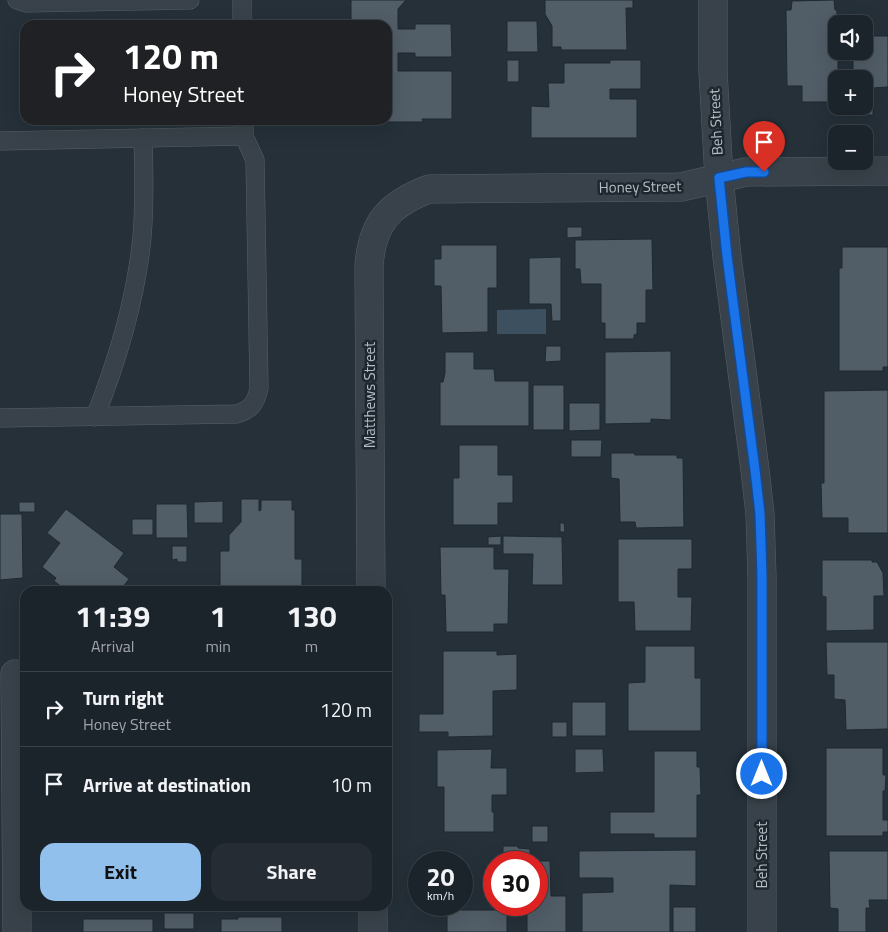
<!DOCTYPE html>
<meta charset="utf-8">
<style>
:root{--surface:#1c242b;--page:#252c33;--text:#f1f3f6;--muted:#a0a4a9;--line:#3a4147;--accent:#92c0ec}
body{margin:0;font-family:"Titillium Web",sans-serif;background:var(--page);color:var(--text);height:100vh;display:flex;flex-direction:column;font-size:19px;white-space:nowrap}
*{box-sizing:border-box;margin:0}
p{font-size:16px;color:var(--muted)}
.icon{flex:none;width:28px;height:28px;fill:none;stroke:currentColor;stroke-width:2;stroke-linecap:round;stroke-linejoin:round}
.map{position:relative;flex:1;overflow:hidden}
.side{position:absolute;left:20px;top:586px;width:372px;height:325px;display:flex;flex-direction:column;background:var(--surface);border-radius:15px;box-shadow:0 5px 20px #0002,0 0 0 1px var(--line)}
.side>*{flex:none}
.top-card{position:absolute;left:20px;top:20px;width:372px;height:105px;border-radius:15px;box-shadow:0 5px 20px #0002,0 0 0 1px var(--line);background:#202124;color:#fff;overflow:hidden}
.tools{position:absolute;left:828px;top:15px;display:grid;gap:10px}
.tools a{display:grid;place-items:center;width:45px;height:45px;border-radius:10px;background:var(--surface);box-shadow:0 5px 20px #0002,0 0 0 1px var(--line);font-size:25px}
.speed{position:absolute;left:408px;top:851px;display:flex;gap:10px;font-size:25px;font-weight:700;text-align:center}
.speed>*{display:grid;place-content:center;width:65px;height:65px;border-radius:50%;background:var(--surface);box-shadow:0 5px 20px #0002,0 0 0 1px var(--line);line-height:1}
.speed small{font-size:12px;font-weight:400}
.speed .limit{border:8px solid #d22;background:#fff;color:#111}
.pin{position:absolute;display:grid;place-items:center;width:42px;height:42px;color:#fff;margin:-51px -21px;border-radius:50% 50% 50% 0;rotate:-45deg;box-shadow:0 0 5px #0007}
.pin .icon{rotate:45deg}
.me{position:absolute;width:55px;margin:-28px;rotate:0deg;stroke-linejoin:round;filter:drop-shadow(0 0 4px #0008)}
.turn{display:flex;align-items:center;gap:18px;height:105px;padding:0 20px;font-size:22px}
.turn .icon{width:65px;height:65px;stroke-width:2.5}
.turn b{display:block;font-size:35px;line-height:42px}
.eta{display:flex;justify-content:space-evenly;align-items:center;height:85px;text-align:center}
.eta b{font-size:30px;font-weight:700;line-height:35px}
.cta{display:flex;gap:10px;margin-top:auto;padding:10px 20px}
.cta a{flex:1;height:58px;border-radius:15px;background:var(--accent);color:#111;font-size:20px;font-weight:700;line-height:58px;text-align:center}
.cta a+a{background:var(--page);color:var(--text)}
ul{padding:0;list-style:none}
li{display:flex;align-items:center;gap:15px;height:75px;padding:0 20px;border-top:1px solid var(--line)}
li div{flex:1}
li b{display:block;font-size:19px}
li em{font-style:normal}
.map>svg:first-child{display:block}
.water{fill:#3d5060}
.building{fill:#515d67;stroke:#202930}
.lines{fill:none;stroke-linecap:round;stroke-linejoin:round}
.lane-casing{stroke:#576067;stroke-width:19}
.street-casing{stroke:#576067;stroke-width:29}
.lane{stroke:#39424a;stroke-width:18}
.street{stroke:#39424a;stroke-width:28}
.route-casing{stroke:#114b97;stroke-width:12}
.route{stroke:#1a73e8;stroke-width:9}
.labels{text-anchor:middle;stroke-width:5;stroke-linejoin:round;paint-order:stroke}
.street-label{font-size:15px;fill:#b4bdc5;stroke:#1e272e}
</style>
<div class="map">
<svg width="888" height="932" viewBox="0 0 888 932">
<rect width="100%" height="100%" fill="#253039"/>
<path class="water" d="M 546,309 L 546,334 L 497,334 L 497,310 Z"/>
<path class="building" d="M 351,0 L 406,0 L 398,9 L 398,29 L 415,29 L 415,24 L 451,24 L 452,57 L 415,57 L 415,53 L 398,53 L 398,71 L 452,71 L 452,119 L 422,119 L 423,122 L 388,122 L 388,25 L 351,25 Z
M 545,0 L 633,0 L 633,8 L 626,8 L 627,50 L 561,50 L 561,47 L 552,47 L 552,26 L 545,14 Z
M 834,0 L 835,10 L 837,10 L 836,51 L 838,51 L 838,79 L 836,79 L 836,102 L 802,102 L 802,86 L 787,86 L 786,10 L 791,10 L 792,1 Z
M 507,21 L 537,21 L 538,52 L 507,52 Z
M 867,36 L 888,36 L 888,87 L 873,88 L 873,115 L 858,115 L 858,106 L 864,106 L 864,79 L 853,79 L 853,51 L 864,51 L 864,41 L 866,41 Z
M 507,60 L 519,60 L 519,82 L 507,82 Z
M 610,60 L 641,60 L 641,89 L 610,89 L 610,99 L 637,99 L 637,138 L 531,138 L 531,106 L 549,107 L 548,83 L 564,83 L 564,63 L 610,63 Z
M 567,227 L 582,227 L 582,237 L 567,238 Z
M 652,239 L 653,290 L 646,290 L 646,323 L 637,323 L 637,334 L 634,335 L 634,339 L 605,339 L 605,323 L 601,323 L 601,284 L 581,284 L 580,269 L 575,269 L 575,240 Z
M 441,245 L 497,245 L 497,288 L 488,288 L 488,332 L 442,333 L 441,286 L 434,286 L 434,259 L 441,259 Z
M 842,247 L 888,247 L 888,367 L 883,367 L 883,371 L 839,371 L 839,268 L 842,268 Z
M 561,257 L 561,321 L 552,321 L 551,304 L 529,304 L 529,258 Z
M 546,346 L 561,346 L 561,361 L 545,362 Z
M 671,351 L 671,420 L 651,419 L 651,423 L 605,424 L 605,352 Z
M 445,352 L 474,352 L 474,369 L 494,369 L 495,381 L 529,381 L 529,426 L 440,426 L 440,382 L 443,382 L 445,373 Z
M 533,385 L 564,385 L 564,430 L 533,430 Z
M 888,390 L 888,533 L 848,533 L 848,518 L 822,518 L 821,483 L 824,483 L 824,391 Z
M 569,403 L 600,403 L 600,430 L 569,431 Z
M 571,440 L 602,440 L 601,457 L 571,457 Z
M 459,445 L 498,445 L 498,475 L 513,475 L 513,503 L 498,503 L 498,525 L 453,525 L 453,478 L 459,478 Z
M 611,453 L 634,453 L 635,455 L 677,455 L 677,458 L 683,458 L 684,527 L 636,528 L 635,522 L 620,522 L 619,479 L 611,478 Z
M 241,499 L 259,499 L 259,511 L 261,510 L 261,500 L 292,500 L 292,510 L 295,510 L 295,559 L 302,559 L 302,591 L 220,591 L 220,551 L 229,551 L 229,535 L 241,522 Z
M 223,501 L 223,523 L 194,523 L 194,502 Z
M 19,502 L 35,502 L 35,512 L 19,512 Z
M 156,504 L 187,504 L 188,538 L 156,538 Z
M 66,509 L 124,553 L 114,567 L 129,579 L 120,591 L 67,591 L 54,581 L 56,578 L 42,567 L 60,543 L 47,533 Z
M 0,514 L 22,514 L 23,578 L 0,580 Z
M 132,519 L 153,519 L 153,535 L 132,535 Z
M 560,523 L 564,523 L 565,532 L 560,532 Z
M 501,536 L 501,545 L 488,545 L 488,537 Z
M 503,536 L 562,537 L 563,585 L 532,585 L 533,554 L 503,554 Z
M 618,539 L 692,539 L 692,569 L 678,569 L 678,597 L 692,597 L 691,631 L 635,631 L 634,602 L 618,602 Z
M 172,546 L 187,546 L 187,562 L 177,562 L 177,559 L 172,560 Z
M 440,547 L 494,547 L 494,569 L 509,569 L 508,624 L 494,624 L 494,632 L 446,632 L 445,595 L 441,595 Z
M 822,560 L 872,560 L 872,562 L 877,562 L 883,573 L 884,596 L 874,596 L 874,630 L 826,631 L 826,597 L 822,596 Z
M 826,642 L 888,642 L 888,729 L 846,730 L 845,700 L 834,699 L 834,675 L 827,675 Z
M 645,646 L 695,646 L 695,678 L 701,678 L 701,731 L 628,731 L 628,683 L 645,682 Z
M 443,651 L 497,651 L 497,655 L 517,654 L 517,690 L 493,691 L 493,736 L 448,737 L 448,732 L 419,732 L 419,714 L 443,714 Z
M 572,702 L 606,702 L 606,736 L 572,736 Z
M 552,722 L 567,722 L 567,737 L 552,737 Z
M 826,748 L 883,748 L 883,775 L 886,775 L 885,791 L 883,791 L 883,820 L 888,820 L 888,832 L 883,832 L 883,836 L 826,836 Z
M 492,749 L 491,768 L 507,768 L 507,795 L 492,795 L 492,812 L 494,812 L 494,832 L 444,832 L 444,787 L 437,787 L 437,750 Z
M 575,749 L 603,749 L 604,772 L 575,773 Z
M 654,751 L 697,751 L 697,767 L 700,767 L 701,795 L 697,795 L 697,838 L 654,838 L 654,834 L 610,834 L 610,812 L 654,812 Z
M 532,826 L 548,826 L 548,842 L 532,842 Z
M 503,846 L 518,846 L 518,848 L 530,849 L 530,861 L 550,861 L 551,896 L 566,896 L 566,932 L 527,932 L 527,905 L 536,905 L 536,862 L 494,862 L 494,899 L 491,899 L 491,862 L 509,862 L 510,857 L 503,857 Z
M 696,850 L 696,886 L 670,885 L 670,932 L 582,932 L 582,893 L 613,892 L 613,878 L 579,878 L 579,851 Z
M 829,851 L 888,851 L 888,900 L 869,900 L 870,908 L 866,908 L 866,932 L 838,932 L 838,909 L 830,908 Z
M 198,906 L 213,906 L 213,909 L 198,909 Z
M 673,907 L 696,907 L 696,932 L 673,932 Z
M 447,910 L 507,910 L 507,932 L 447,932 Z
M 164,913 L 194,913 L 194,929 L 164,929 Z
M 238,917 L 282,917 L 282,932 L 221,932 L 221,919 L 238,919 Z
M 83,919 L 153,919 L 153,932 L 83,932 Z"/>
<g class="lines">
<defs>
<path id="lane" d="M 17,0 L 26,3 L 190,0
M 242,0 L 242,25
M 0,141 L 244,136
M 95,417 C 118,359 136,299 142,237 C 145,204 144,171 143,138
M 0,418 L 236,414 C 251,410 256,403 259,388 L 255,160 L 244,136 L 244,120"/>
<path id="street" d="M 713,0 L 713,71 L 719,178 L 727,257 L 755,470 L 760,514 L 762,577 L 762,932
M 371,591 L 369,266 C 372,223 389,204 429,189 L 681,187 L 746,172 L 888,171
M 15,674 L 17,932
M 373,906 L 373,932"/>
</defs>
<use href="#lane" class="lane-casing"/>
<use href="#street" class="street-casing"/>
<use href="#lane" class="lane"/>
<use href="#street" class="street"/>
</g>
<g class="lines">
<defs>
<path id="route" d="M 762,774 L 762,577 L 760,514 L 755,470 L 727,256 L 719,178 L 746,172 L 764,172"/>
</defs>
<use href="#route" class="route-casing"/>
<use href="#route" class="route"/>
</g>
<g class="labels">
<g class="street-label">
<text transform="translate(716 122) rotate(-93)" y="5">Beh Street</text>
<text transform="translate(640 187) rotate(-1)" y="5">Honey Street</text>
<text transform="translate(370 395) rotate(-90)" y="5">Matthews Street</text>
<text transform="translate(762 855) rotate(-90)" y="5">Beh Street</text>
</g>
</g>
</svg>
<div class="tools">
<a><svg class="icon" aria-label="sound" viewBox="0 0 24 24"><path d="M4 9h4l5-4v14l-5-4H4zM17 9q2 3 0 6"/></svg></a>
<a>+</a>
<a>−</a>
</div>
<div class="speed"><div>20<small>km/h</small></div><div class="limit">30</div></div>
<div class="pin" style="left:764px;top:172px;background:#d93025"><svg class="icon" aria-label="arrive" viewBox="0 0 24 24"><path d="M6 21V4h12l-3 4 3 4H6"/></svg></div>
<svg class="me" style="left:762px;top:774px" viewBox="-20 -20 40 40"><circle r="17" fill="#1a73e8" stroke="#fff" stroke-width="3"/><path d="M0-11L8 9 0 5-8 9z" fill="#fff"/></svg>
<div class="top-card">
<div class="turn"><svg class="icon" aria-label="right" viewBox="0 0 24 24"><path d="M7 20v-9h11M14 6l5 5-5 5"/></svg><div><b>120 m</b>Honey Street</div></div>
</div>
<section class="side">
<div class="eta">
<div><b>11:39</b><p>Arrival</p></div>
<div><b>1</b><p>min</p></div>
<div><b>130</b><p>m</p></div>
</div>
<ul>
<li><svg class="icon" aria-label="right" viewBox="0 0 24 24"><path d="M7 20v-9h11M14 6l5 5-5 5"/></svg><div><b>Turn right</b><p>Honey Street</p></div><em>120 m</em></li>
<li><svg class="icon" aria-label="arrive" viewBox="0 0 24 24"><path d="M6 21V4h12l-3 4 3 4H6"/></svg><div><b>Arrive at destination</b></div><em>10 m</em></li>
</ul>
<div class="cta"><a>Exit</a><a>Share</a></div>
</section>
</div>
